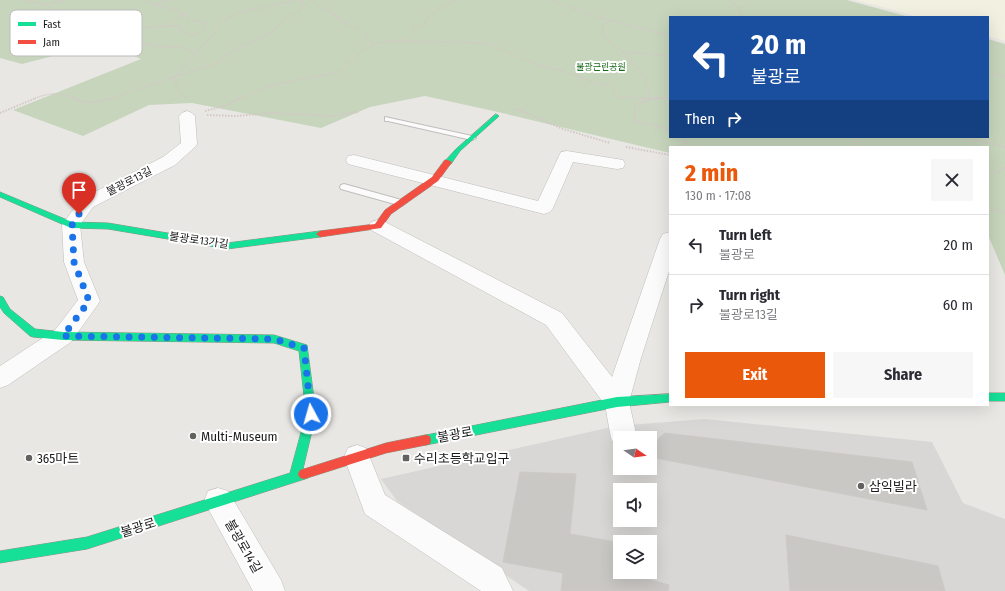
<!DOCTYPE html>
<meta charset="utf-8">
<style>
:root{--surface:#fff;--page:#f7f7f7;--text:#2b2b33;--muted:#7c7c81;--line:#e1e1e2;--accent:#ea580c}
body{margin:0;font-family:"Fira Sans Condensed","Noto Sans KR",sans-serif;background:var(--page);color:var(--text);height:100vh;display:flex;flex-direction:column;font-size:15px;white-space:nowrap}
*{box-sizing:border-box;margin:0}
p{font-size:13px;color:var(--muted)}
.icon{flex:none;width:22px;height:22px;fill:none;stroke:currentColor;stroke-width:2;stroke-linecap:round;stroke-linejoin:round}
.map{position:relative;flex:1;overflow:hidden}
.drawer{position:absolute;left:669px;top:146px;width:320px;height:260px;display:flex;flex-direction:column;background:var(--surface);border-radius:0px;box-shadow:0 4px 16px #0002}
.drawer>*{flex:none}
.guide{position:absolute;left:669px;top:16px;width:320px;height:122px;border-radius:0px;box-shadow:0 4px 16px #0002;background:#1a4fa0;color:#fff;overflow:hidden}
.needle{width:26px;rotate:103deg}
.tools{position:absolute;left:613px;top:431px;display:grid;gap:8px}
.tools a{display:grid;place-items:center;width:44px;height:44px;border-radius:0px;background:var(--surface);box-shadow:0 4px 16px #0002;font-size:20px}
.pin{position:absolute;display:grid;place-items:center;width:34px;height:34px;color:#fff;margin:-41px -17px;border-radius:50% 50% 50% 0;rotate:-45deg;box-shadow:0 0 4px #0007}
.pin .icon{rotate:45deg}
.me{position:absolute;width:44px;margin:-22px;rotate:354deg;stroke-linejoin:round;filter:drop-shadow(0 0 3px #0008)}
.turn{display:flex;align-items:center;gap:14px;height:84px;padding:0 16px;font-size:18px}
.turn .icon{width:52px;height:52px;stroke-width:2.5}
.turn b{display:block;font-size:28px;line-height:34px}
.then{display:flex;align-items:center;height:38px;padding:0 16px;background:#0003;gap:8px;font-size:15px}
.round{display:grid;place-items:center;flex:none;width:42px;height:42px;border-radius:0px;background:var(--page)}
.summary{display:flex;align-items:center;justify-content:space-between;height:68px;padding:0 16px}
h1{font-size:24px;font-weight:700;line-height:30px;color:var(--accent)}
.primary-button{display:flex;gap:8px;margin-top:auto;padding:8px 16px}
.primary-button a{flex:1;height:46px;border-radius:0px;background:var(--accent);color:#fff;font-size:16px;font-weight:700;line-height:46px;text-align:center}
.primary-button a+a{background:var(--page);color:var(--text)}
ul{padding:0;list-style:none}
li{display:flex;align-items:center;gap:12px;height:60px;padding:0 16px;border-top:1px solid var(--line)}
li div{flex:1}
li b{display:block;font-size:15px}
li em{font-style:normal}
.map>svg:first-child{display:block}
.residential{fill:#d8d7d5;fill-rule:evenodd}
.education{fill:#f2f0e0}
.forest{fill:#c7d5bc}
.building{fill:#cac8c5;stroke:#ccc9c6}
.lines{fill:none;stroke-linecap:round;stroke-linejoin:round}
.lane-casing{stroke:#bfbebc;stroke-width:2}
.street-casing{stroke:#bfbebc;stroke-width:1}
.fast-casing{stroke:#90907f;stroke-width:1}
.jam-casing{stroke:#90907f;stroke-width:1}
.path-far1{stroke:#d3c7c7;stroke-width:1.5;stroke-dasharray:1 1;stroke-linecap:butt}
.path{stroke:#d3c7c7;stroke-width:2;stroke-dasharray:1.5 1.5;stroke-linecap:butt}
.lane{fill:#fcfbfb;fill-rule:evenodd}
.street{fill:#fcfbfb;fill-rule:evenodd}
.fast{fill:#16e098;fill-rule:evenodd}
.jam{fill:#f24e42;fill-rule:evenodd}
.route{stroke:#1a73e8;stroke-width:7;stroke-dasharray:0 12.6}
.poi-dot{fill:#636261;stroke:#fff;stroke-width:1.5}
.labels{text-anchor:middle;stroke-width:4;stroke-linejoin:round;paint-order:stroke}
.far-park-label{font-size:9px;fill:#186b1a;stroke:#fff}
.street-label{font-size:11px;fill:#1b1b1b;stroke:#fff}
.near-street-label{font-size:13px;fill:#1b1b1b;stroke:#fff}
.near-poi-label{font-size:13px;fill:#1b1b1b;stroke:#fff;text-anchor:start}
.key{fill:#fff;stroke:#bbb;stroke-width:1}
.key-label{font-size:11px;fill:#1b1b1b}
</style>
<div class="map">
<svg width="1005" height="591" viewBox="0 0 1005 591">
<rect width="100%" height="100%" fill="#e9e7e4"/>
<path class="residential" d="M 705,419 L 932,442 L 963,503 L 1005,519 L 1005,591 L 529,591 L 397,501 L 381,479 L 616,426 ZM 620,438 L 650,438 L 650,468 L 620,468 ZM 620,490 L 650,490 L 650,520 L 620,520 ZM 620,542 L 650,542 L 650,572 L 620,572 Z"/>
<path class="education" d="M 856,0 L 1005,0 L 1005,41 L 988,36 L 988,17 L 918,17 Z"/>
<path class="forest" d="M 0,0 L 847,0 L 909,17 L 670,17 L 670,137 L 988,137 L 988,39 L 1005,44 L 1005,275 L 988,235 L 988,147 L 670,147 L 670,153 L 498,112 L 425,96 L 370,107 L 321,128 L 192,103 L 149,105 L 83,136 L 13,110 L 141,59 L 104,43 L 22,64 L 0,58 Z"/>
<path class="building" d="M 665,433 L 912,462 L 927,510 L 650,457 L 650,446 Z
M 520,472 L 576,474 L 570,534 L 616,542 L 616,570 L 669,585 L 668,591 L 561,591 L 563,573 L 503,562 Z
M 786,535 L 938,566 L 945,591 L 790,591 Z"/>
<g class="lines">
<defs>
<path id="lane" d="M 385,117 L 472,136 L 476,138 L 472,140 L 388,121 L 385,121 Z
M 344,184 L 405,201 L 406,203 L 402,206 L 341,189 L 340,187 L 341,185 Z"/>
<path id="street" d="M 187,111 L 192,113 L 195,116 L 197,144 L 195,147 L 175,165 L 93,207 L 80,225 L 84,262 L 100,301 L 96,307 L 71,342 L 8,385 L 0,388 L 0,366 L 55,330 L 78,300 L 64,262 L 62,225 L 81,199 L 163,157 L 181,143 L 179,116 L 182,113 Z
M 567,151 L 617,159 L 623,160 L 625,164 L 623,168 L 617,169 L 573,162 L 553,208 L 550,212 L 544,214 L 348,164 L 346,160 L 348,156 L 354,155 L 538,201 L 559,156 L 561,152 Z
M 378,220 L 385,222 L 562,313 L 612,377 L 660,239 L 663,234 L 670,232 L 670,268 L 641,358 L 629,402 L 637,438 L 620,438 L 620,448 L 615,446 L 611,438 L 605,405 L 546,325 L 371,230 L 369,226 L 371,222 Z
M 357,445 L 366,448 L 385,495 L 502,568 L 513,591 L 481,591 L 365,514 L 344,457 L 348,448 Z
M 218,488 L 228,491 L 281,580 L 285,591 L 253,591 L 204,501 L 208,491 Z"/>
<path id="fast" d="M 496,114 L 499,116 L 498,117 L 460,151 L 451,164 L 445,164 L 444,162 L 456,149 Z
M 0,192 L 72,222 L 108,223 L 227,243 L 320,231 L 324,234 L 320,237 L 227,249 L 108,229 L 71,228 L 0,197 Z
M 0,296 L 3,297 L 10,309 L 35,329 L 63,332 L 274,335 L 307,345 L 316,414 L 303,469 L 308,470 L 310,474 L 308,478 L 87,549 L 0,563 L 0,551 L 87,537 L 290,473 L 306,414 L 299,351 L 274,343 L 63,340 L 33,337 L 30,336 L 4,313 L 0,307 Z
M 988,393 L 1005,393 L 1005,401 L 988,401 Z
M 670,394 L 670,402 L 617,407 L 426,445 L 422,444 L 421,440 L 422,436 L 426,435 L 617,397 Z"/>
<path id="jam" d="M 445,160 L 448,160 L 452,162 L 438,181 L 391,214 L 381,228 L 320,237 L 316,234 L 320,231 L 375,224 L 385,210 L 432,177 Z
M 426,435 L 430,436 L 431,440 L 430,444 L 426,445 L 386,453 L 304,479 L 300,478 L 298,474 L 300,470 L 304,469 L 386,443 Z"/>
</defs>
<use href="#lane" class="lane-casing"/>
<use href="#street" class="street-casing"/>
<use href="#fast" class="fast-casing"/>
<use href="#jam" class="jam-casing"/>
<path class="path-far1" d="M 21,0 L 46,4 L 66,0
M 309,0 L 331,12 L 343,22 L 362,30 L 373,45
M 551,0 L 591,15 L 670,36
M 729,0 L 740,9 L 741,14 L 747,17
M 46,4 L 76,35 L 140,40 L 144,43 L 143,44 L 165,47 L 180,47 L 196,53
M 154,5 L 166,0
M 610,21 L 603,25 L 602,32 L 607,40 L 620,49 L 647,78 L 646,89 L 652,98
M 167,27 L 184,14
M 111,37 L 149,27 L 181,26 L 179,30 L 193,36 L 205,29 L 204,23 L 188,19 L 187,15 L 170,8 L 153,5 L 146,0
M 403,40 L 411,37 L 416,28 L 426,22 L 429,15 L 448,4 L 459,0
M 623,52 L 670,56
M 988,72 L 1005,77
M 174,78 L 177,87 L 186,97 L 186,99
M 174,78 L 216,31 L 222,22 L 238,13 L 295,0
M 33,99 C 52,92 57,92 76,99
M 108,99 L 216,63 L 241,46 L 262,38 L 275,30 L 284,20 L 298,12 L 303,6 L 304,2 L 300,0
M 238,99 L 272,85 L 339,72 L 366,48 L 377,43 L 389,41 L 464,42 L 490,44 L 527,61 L 574,75 L 599,84 L 609,85 L 615,92 L 616,97 L 652,99 L 670,98"/>
<path class="path" d="M 73,98 C 87,104 97,103 111,98
M 186,98 L 186,100
M 641,98 L 663,98
M 650,100 L 635,104 L 635,121 L 665,128 L 670,131
M 515,110 L 517,109 L 563,129 L 610,143
M 205,111 L 228,105 L 239,98
M 0,113 L 36,98
M 207,115 L 235,116 L 272,113 L 332,116 L 359,112
M 679,137 L 691,147
M 852,137 L 862,147
M 966,137 L 1005,147
M 626,147 L 670,155
M 988,177 L 1005,168
M 988,209 L 1005,212"/>
<use href="#lane" class="lane"/>
<use href="#street" class="street"/>
<use href="#fast" class="fast"/>
<use href="#jam" class="jam"/>
</g>
<g class="lines">
<path class="route" d="M 79,214 L 72,225 L 74,262 L 89,301 L 63,336 L 274,339 L 304,348 L 311,414"/>
</g>
<g class="poi-dot">
<circle cx="193" cy="436" r="4"/>
<circle cx="29" cy="458" r="4"/>
<rect x="402" y="454" width="8" height="8" rx="2"/>
<circle cx="861" cy="486" r="4"/>
</g>
<g class="labels">
<g class="far-park-label">
<text x="601" y="70">불광근린공원</text>
</g>
<g class="street-label">
<text transform="translate(129 181) rotate(-27)" y="4">불광로13길</text>
<text transform="translate(199 240) rotate(8)" y="4">불광로13가길</text>
</g>
<g class="near-street-label">
<text transform="translate(455 434) rotate(-11)" y="5">불광로</text>
<text transform="translate(138 527) rotate(-18)" y="5">불광로</text>
<text transform="translate(244 546) rotate(60)" y="5">불광로14길</text>
</g>
<g class="near-poi-label">
<text x="201" y="441">Multi-Museum</text>
<text x="37" y="463">365마트</text>
<text x="414" y="463">수리초등학교입구</text>
<text x="869" y="491">삼익빌라</text>
</g>
</g>
<rect x="10" y="10" width="132" height="46" rx="6" class="key"/>
<rect x="18" y="22" width="18" height="4" fill="#16e098"/>
<rect x="18" y="40" width="18" height="4" fill="#f24e42"/>
<g class="key-label">
<text x="43" y="28">Fast</text>
<text x="43" y="46">Jam</text>
</g>
</svg>
<div class="tools">
<a><svg class="needle" viewBox="-14 -14 28 28"><path d="M0-13l5 13h-10z" fill="#e53935"/><path d="M0 13l5-13h-10z" fill="#7c7c81"/></svg></a>
<a><svg class="icon" aria-label="sound" viewBox="0 0 24 24"><path d="M4 9h4l5-4v14l-5-4H4zM17 9q2 3 0 6"/></svg></a>
<a><svg class="icon" aria-label="layers" viewBox="0 0 24 24"><path d="M12 4l9 5-9 5-9-5zM3 14l9 5 9-5"/></svg></a>
</div>
<div class="pin" style="left:79px;top:214px;background:#d93025"><svg class="icon" aria-label="arrive" viewBox="0 0 24 24"><path d="M6 21V4h12l-3 4 3 4H6"/></svg></div>
<svg class="me" style="left:311px;top:414px" viewBox="-20 -20 40 40"><circle r="17" fill="#1a73e8" stroke="#fff" stroke-width="3"/><path d="M0-11L8 9 0 5-8 9z" fill="#fff"/></svg>
<div class="guide">
<div class="turn"><svg class="icon" aria-label="left" viewBox="0 0 24 24"><path d="M17 20v-9H6M10 6l-5 5 5 5"/></svg><div><b>20 m</b>불광로</div></div>
<div class="then">Then<svg class="icon" aria-label="right" viewBox="0 0 24 24"><path d="M7 20v-9h11M14 6l5 5-5 5"/></svg></div>
</div>
<section class="drawer">
<div class="summary"><div><h1>2 min</h1><p>130 m · 17:08</p></div><a class="round"><svg class="icon" aria-label="close" viewBox="0 0 24 24"><path d="M6 6l12 12M18 6L6 18"/></svg></a></div>
<ul>
<li><svg class="icon" aria-label="left" viewBox="0 0 24 24"><path d="M17 20v-9H6M10 6l-5 5 5 5"/></svg><div><b>Turn left</b><p>불광로</p></div><em>20 m</em></li>
<li><svg class="icon" aria-label="right" viewBox="0 0 24 24"><path d="M7 20v-9h11M14 6l5 5-5 5"/></svg><div><b>Turn right</b><p>불광로13길</p></div><em>60 m</em></li>
</ul>
<div class="primary-button"><a>Exit</a><a>Share</a></div>
</section>
</div>
